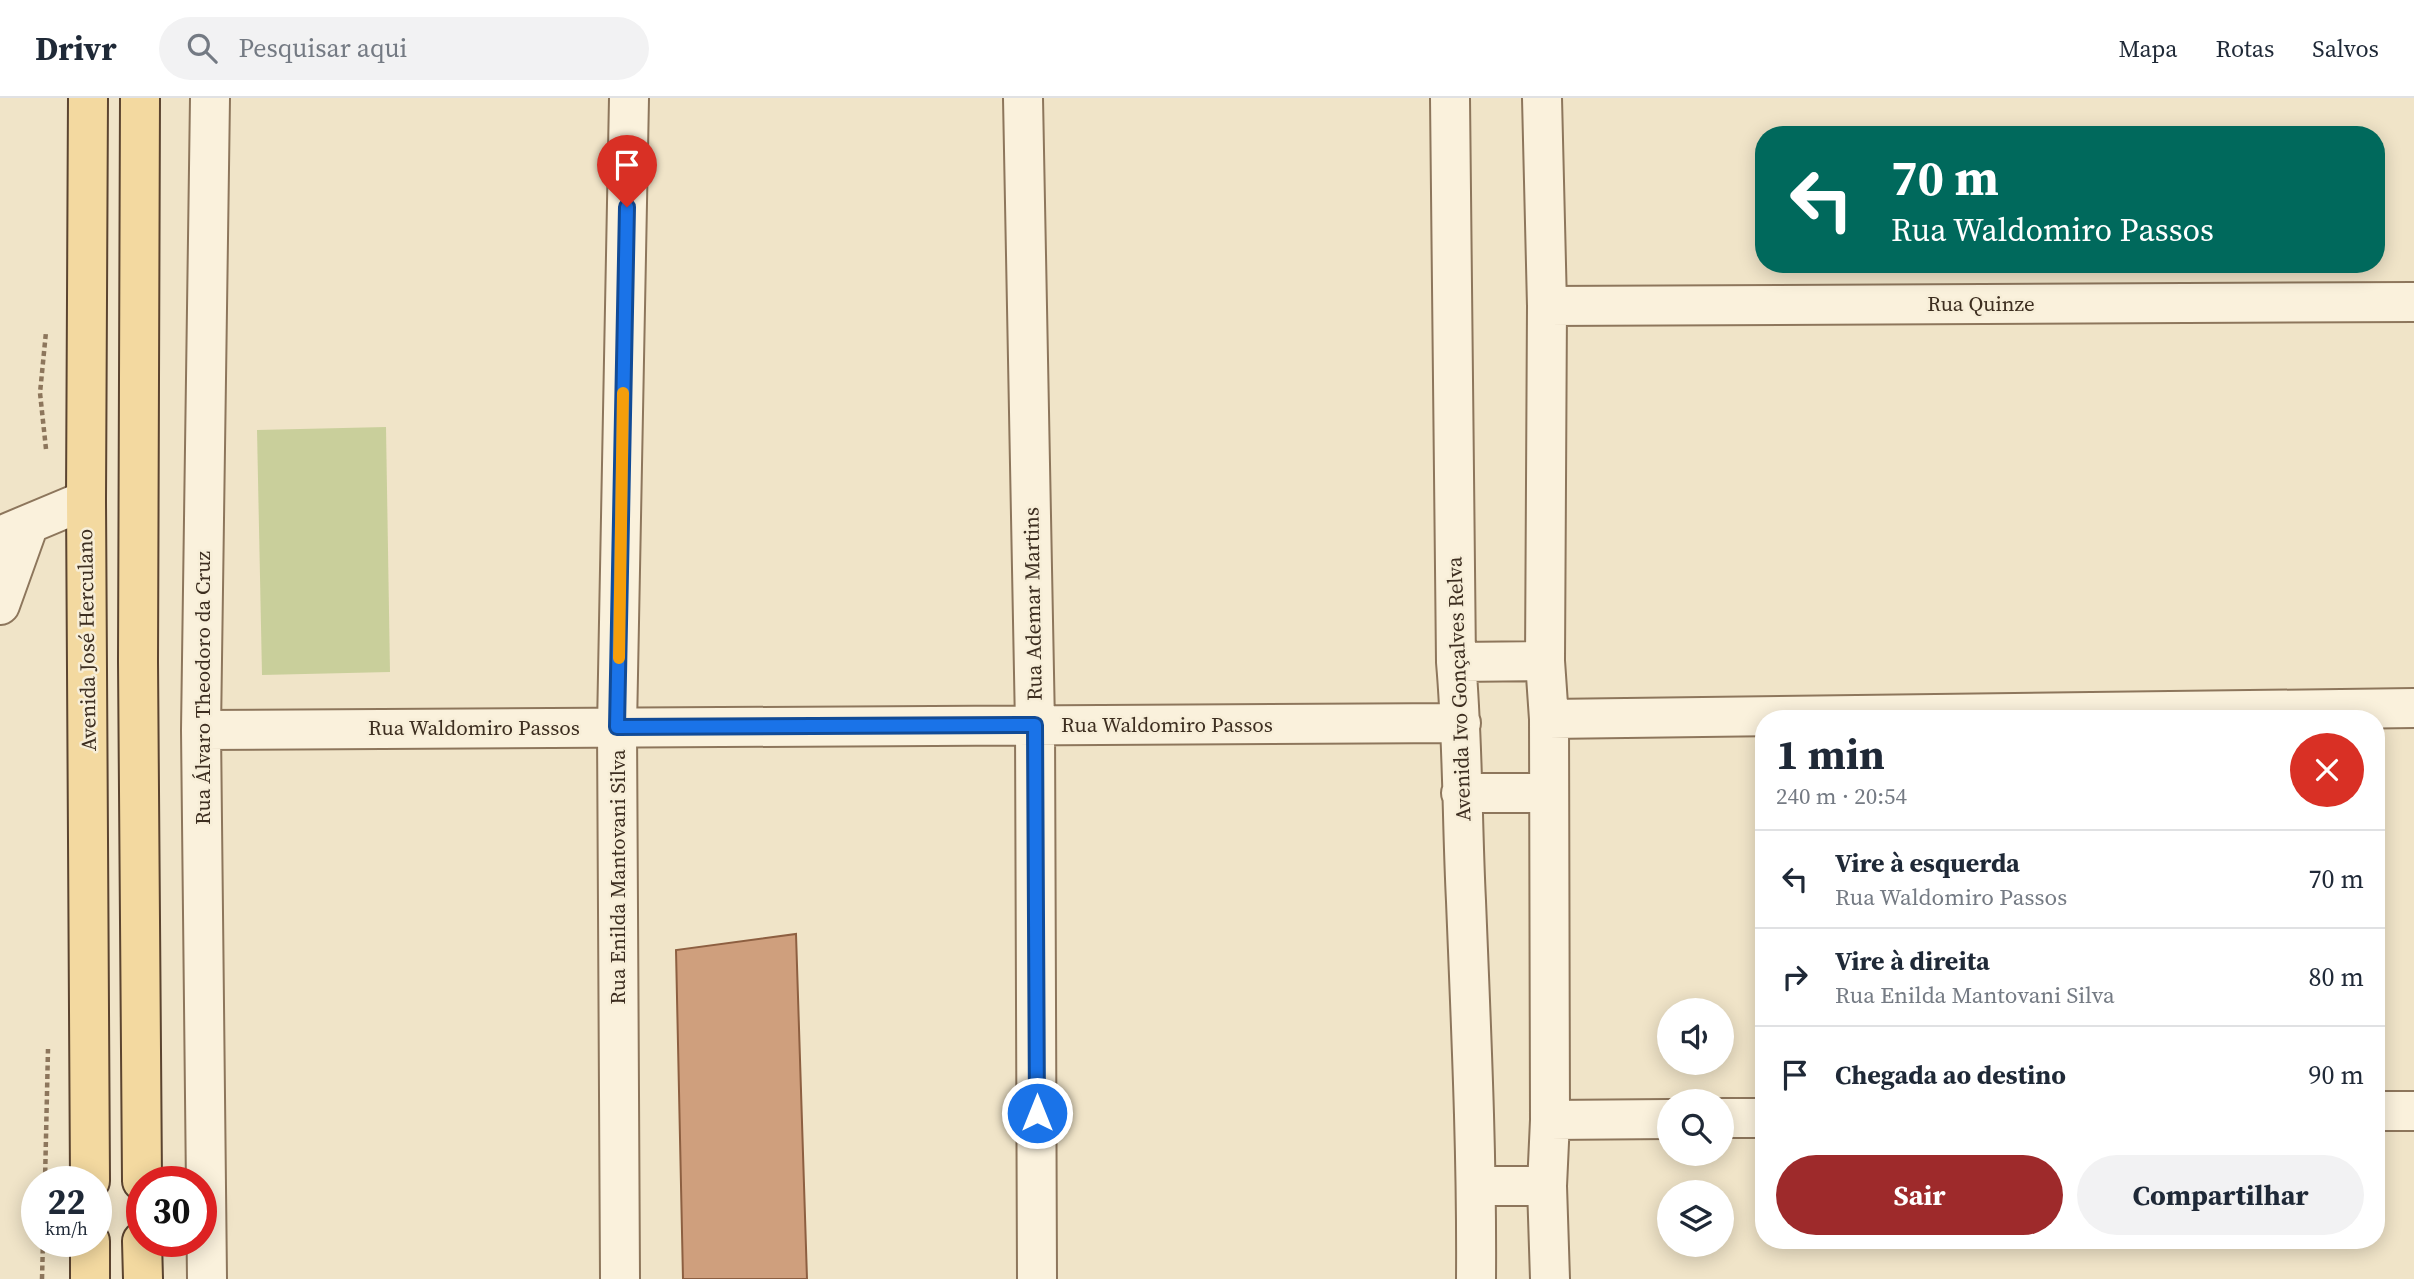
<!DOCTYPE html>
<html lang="pt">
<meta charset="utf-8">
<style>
:root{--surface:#fff;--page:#f2f2f3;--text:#1f2937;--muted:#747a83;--line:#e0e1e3;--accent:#9e2a2b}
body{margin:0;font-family:"Source Serif 4",serif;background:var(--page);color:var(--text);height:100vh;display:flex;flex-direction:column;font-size:26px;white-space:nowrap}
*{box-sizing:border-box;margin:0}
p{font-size:23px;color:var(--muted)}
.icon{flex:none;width:38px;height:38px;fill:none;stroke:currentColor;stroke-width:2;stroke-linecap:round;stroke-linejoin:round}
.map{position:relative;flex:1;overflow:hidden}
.panel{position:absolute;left:1755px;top:612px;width:630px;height:539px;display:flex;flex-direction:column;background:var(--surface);border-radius:28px;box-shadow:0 4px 18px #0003}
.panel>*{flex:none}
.hud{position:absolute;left:1755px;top:28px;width:630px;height:147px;border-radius:28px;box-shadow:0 4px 18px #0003;background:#00695c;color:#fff;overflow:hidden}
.tools{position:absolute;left:1657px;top:900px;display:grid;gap:14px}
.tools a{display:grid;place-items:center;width:77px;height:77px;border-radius:50%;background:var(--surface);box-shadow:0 4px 18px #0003;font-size:35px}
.speed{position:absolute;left:21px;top:1068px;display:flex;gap:14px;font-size:35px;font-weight:700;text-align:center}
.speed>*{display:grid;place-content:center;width:91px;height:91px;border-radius:50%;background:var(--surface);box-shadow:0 4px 18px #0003;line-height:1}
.speed small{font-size:18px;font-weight:400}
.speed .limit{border:10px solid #d22;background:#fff;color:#111}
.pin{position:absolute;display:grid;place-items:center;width:60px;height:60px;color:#fff;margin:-72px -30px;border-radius:50% 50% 50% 0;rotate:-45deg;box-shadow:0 0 7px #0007}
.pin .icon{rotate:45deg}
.me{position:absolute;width:77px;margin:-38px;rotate:0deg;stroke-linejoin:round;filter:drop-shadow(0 0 5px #0008)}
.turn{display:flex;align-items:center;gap:24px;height:147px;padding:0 21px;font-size:32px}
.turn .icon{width:91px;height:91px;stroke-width:2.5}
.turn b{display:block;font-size:49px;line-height:60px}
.round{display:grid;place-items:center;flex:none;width:74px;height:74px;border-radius:37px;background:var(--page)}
.headline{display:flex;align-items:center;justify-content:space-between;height:119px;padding:0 21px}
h1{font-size:42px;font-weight:700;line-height:52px}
.button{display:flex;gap:14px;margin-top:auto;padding:14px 21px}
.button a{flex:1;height:80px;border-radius:42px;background:var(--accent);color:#fff;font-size:28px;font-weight:700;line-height:80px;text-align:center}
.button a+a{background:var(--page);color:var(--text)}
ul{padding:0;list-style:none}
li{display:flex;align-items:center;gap:21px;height:98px;padding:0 21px;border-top:2px solid var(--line)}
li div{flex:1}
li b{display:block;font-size:26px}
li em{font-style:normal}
header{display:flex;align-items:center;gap:42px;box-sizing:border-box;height:98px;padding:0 35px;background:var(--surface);border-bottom:2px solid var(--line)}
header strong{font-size:33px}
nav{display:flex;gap:38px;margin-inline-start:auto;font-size:24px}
.search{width:490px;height:63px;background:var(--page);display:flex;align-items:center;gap:18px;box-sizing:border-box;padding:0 24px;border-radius:38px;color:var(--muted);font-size:26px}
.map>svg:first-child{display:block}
.green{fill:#c9cf9b}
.building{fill:#cf9f7d;stroke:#8d5f41;stroke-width:2}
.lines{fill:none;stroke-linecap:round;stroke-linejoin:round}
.minor-casing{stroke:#8d765c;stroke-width:42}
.major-casing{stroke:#5b4430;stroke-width:42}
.path{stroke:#8d765c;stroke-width:4.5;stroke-dasharray:5 3.5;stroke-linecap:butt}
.minor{stroke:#faf1dc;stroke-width:38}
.major{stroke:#f3d9a0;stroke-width:38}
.route-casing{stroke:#114b97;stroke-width:18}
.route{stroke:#1a73e8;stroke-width:12}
.slow{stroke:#f59e0b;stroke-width:12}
.labels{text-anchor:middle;stroke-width:5;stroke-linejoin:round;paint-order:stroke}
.street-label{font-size:21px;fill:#3d2e20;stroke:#f7eed8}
</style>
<header>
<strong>Drivr</strong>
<div class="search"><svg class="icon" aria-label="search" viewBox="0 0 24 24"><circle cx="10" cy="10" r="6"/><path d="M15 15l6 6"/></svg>Pesquisar aqui</div>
<nav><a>Mapa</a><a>Rotas</a><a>Salvos</a></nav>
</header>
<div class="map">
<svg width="2414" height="1181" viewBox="0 0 2414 1181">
<rect width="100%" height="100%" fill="#f0e4c8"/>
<path class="green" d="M 386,329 L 390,574 L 262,577 L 257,332 Z"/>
<path class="building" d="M 796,836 L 807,1181 L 683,1181 L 676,852 Z"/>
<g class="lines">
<defs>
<path id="minor" d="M 1023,0 L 1035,627 L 1037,1181
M 1450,0 L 1456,564 C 1463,644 1462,724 1466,803 C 1471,929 1477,1055 1476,1181
M 1542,0 L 1547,208 L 1545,563 L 1549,621 L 1550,1022 L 1547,1088 L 1550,1181
M 1547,208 L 2414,204
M 0,438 L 86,402
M 0,507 L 29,426
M 1456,564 L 1545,563
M 1549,621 L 2414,610
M 201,632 L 1461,625
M 1461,695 L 1548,695
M 2376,1013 L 2414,1013
M 1722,1020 L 1764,1020
M 1550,1022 L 1670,1021
M 1477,1088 L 1547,1088
M 207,1181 L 201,632 L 210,0
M 620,1181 L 617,629 L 629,0"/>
<path id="major" d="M 88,0 L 86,402 L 90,1083
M 140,0 L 138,563 L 142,1083
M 90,1143 L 90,1181
M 142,1143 L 143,1181"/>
</defs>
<use href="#minor" class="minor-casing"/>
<use href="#major" class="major-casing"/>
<path class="path" d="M 46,351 L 40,295 L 46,234
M 45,1083 L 48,951
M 42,1181 L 43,1143"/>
<use href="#minor" class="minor"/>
<use href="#major" class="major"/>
</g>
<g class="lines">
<defs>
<path id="route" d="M 627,109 L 617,629 L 1035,627 L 1037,1015"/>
</defs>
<use href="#route" class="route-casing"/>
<use href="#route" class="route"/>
<path class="slow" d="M 619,560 L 623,295"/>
</g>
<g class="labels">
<g class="street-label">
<text x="1981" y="213">Rua Quinze</text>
<text transform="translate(1033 506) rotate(-91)" y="7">Rua Ademar Martins</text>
<text transform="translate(87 542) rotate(-91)" y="7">Avenida José Herculano</text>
<text transform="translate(203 590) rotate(-90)" y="7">Rua Álvaro Theodoro da Cruz</text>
<text transform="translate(1459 591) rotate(-92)" y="7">Avenida Ivo Gonçalves Relva</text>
<text x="1167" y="634">Rua Waldomiro Passos</text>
<text x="474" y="637">Rua Waldomiro Passos</text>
<text transform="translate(618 779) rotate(-90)" y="7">Rua Enilda Mantovani Silva</text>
</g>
</g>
</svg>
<div class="tools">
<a><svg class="icon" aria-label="sound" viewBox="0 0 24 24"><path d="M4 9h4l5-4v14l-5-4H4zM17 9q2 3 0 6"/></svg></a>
<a><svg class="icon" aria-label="search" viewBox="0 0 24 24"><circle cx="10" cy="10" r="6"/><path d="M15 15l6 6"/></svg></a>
<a><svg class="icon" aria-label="layers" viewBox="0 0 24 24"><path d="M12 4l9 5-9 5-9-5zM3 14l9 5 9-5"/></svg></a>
</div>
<div class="speed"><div>22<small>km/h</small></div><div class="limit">30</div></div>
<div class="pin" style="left:627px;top:109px;background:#d93025"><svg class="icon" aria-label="arrive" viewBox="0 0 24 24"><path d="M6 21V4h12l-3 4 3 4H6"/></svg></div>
<svg class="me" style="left:1037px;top:1015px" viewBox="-20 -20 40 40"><circle r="17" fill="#1a73e8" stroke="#fff" stroke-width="3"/><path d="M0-11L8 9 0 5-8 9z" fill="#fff"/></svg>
<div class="hud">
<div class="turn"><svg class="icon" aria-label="left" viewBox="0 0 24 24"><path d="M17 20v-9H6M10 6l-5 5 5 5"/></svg><div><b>70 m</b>Rua Waldomiro Passos</div></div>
</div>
<section class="panel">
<div class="headline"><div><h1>1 min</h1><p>240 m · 20:54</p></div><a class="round" style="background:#d93025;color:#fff"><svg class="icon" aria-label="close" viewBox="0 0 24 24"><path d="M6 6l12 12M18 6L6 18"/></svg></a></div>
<ul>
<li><svg class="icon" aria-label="left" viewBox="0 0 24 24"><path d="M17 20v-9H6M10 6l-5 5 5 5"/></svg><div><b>Vire à esquerda</b><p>Rua Waldomiro Passos</p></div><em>70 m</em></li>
<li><svg class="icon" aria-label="right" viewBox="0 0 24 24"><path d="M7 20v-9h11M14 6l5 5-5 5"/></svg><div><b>Vire à direita</b><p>Rua Enilda Mantovani Silva</p></div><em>80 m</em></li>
<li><svg class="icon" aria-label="arrive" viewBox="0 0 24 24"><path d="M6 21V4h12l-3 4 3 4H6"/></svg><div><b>Chegada ao destino</b></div><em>90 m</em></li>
</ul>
<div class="button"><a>Sair</a><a>Compartilhar</a></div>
</section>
</div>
